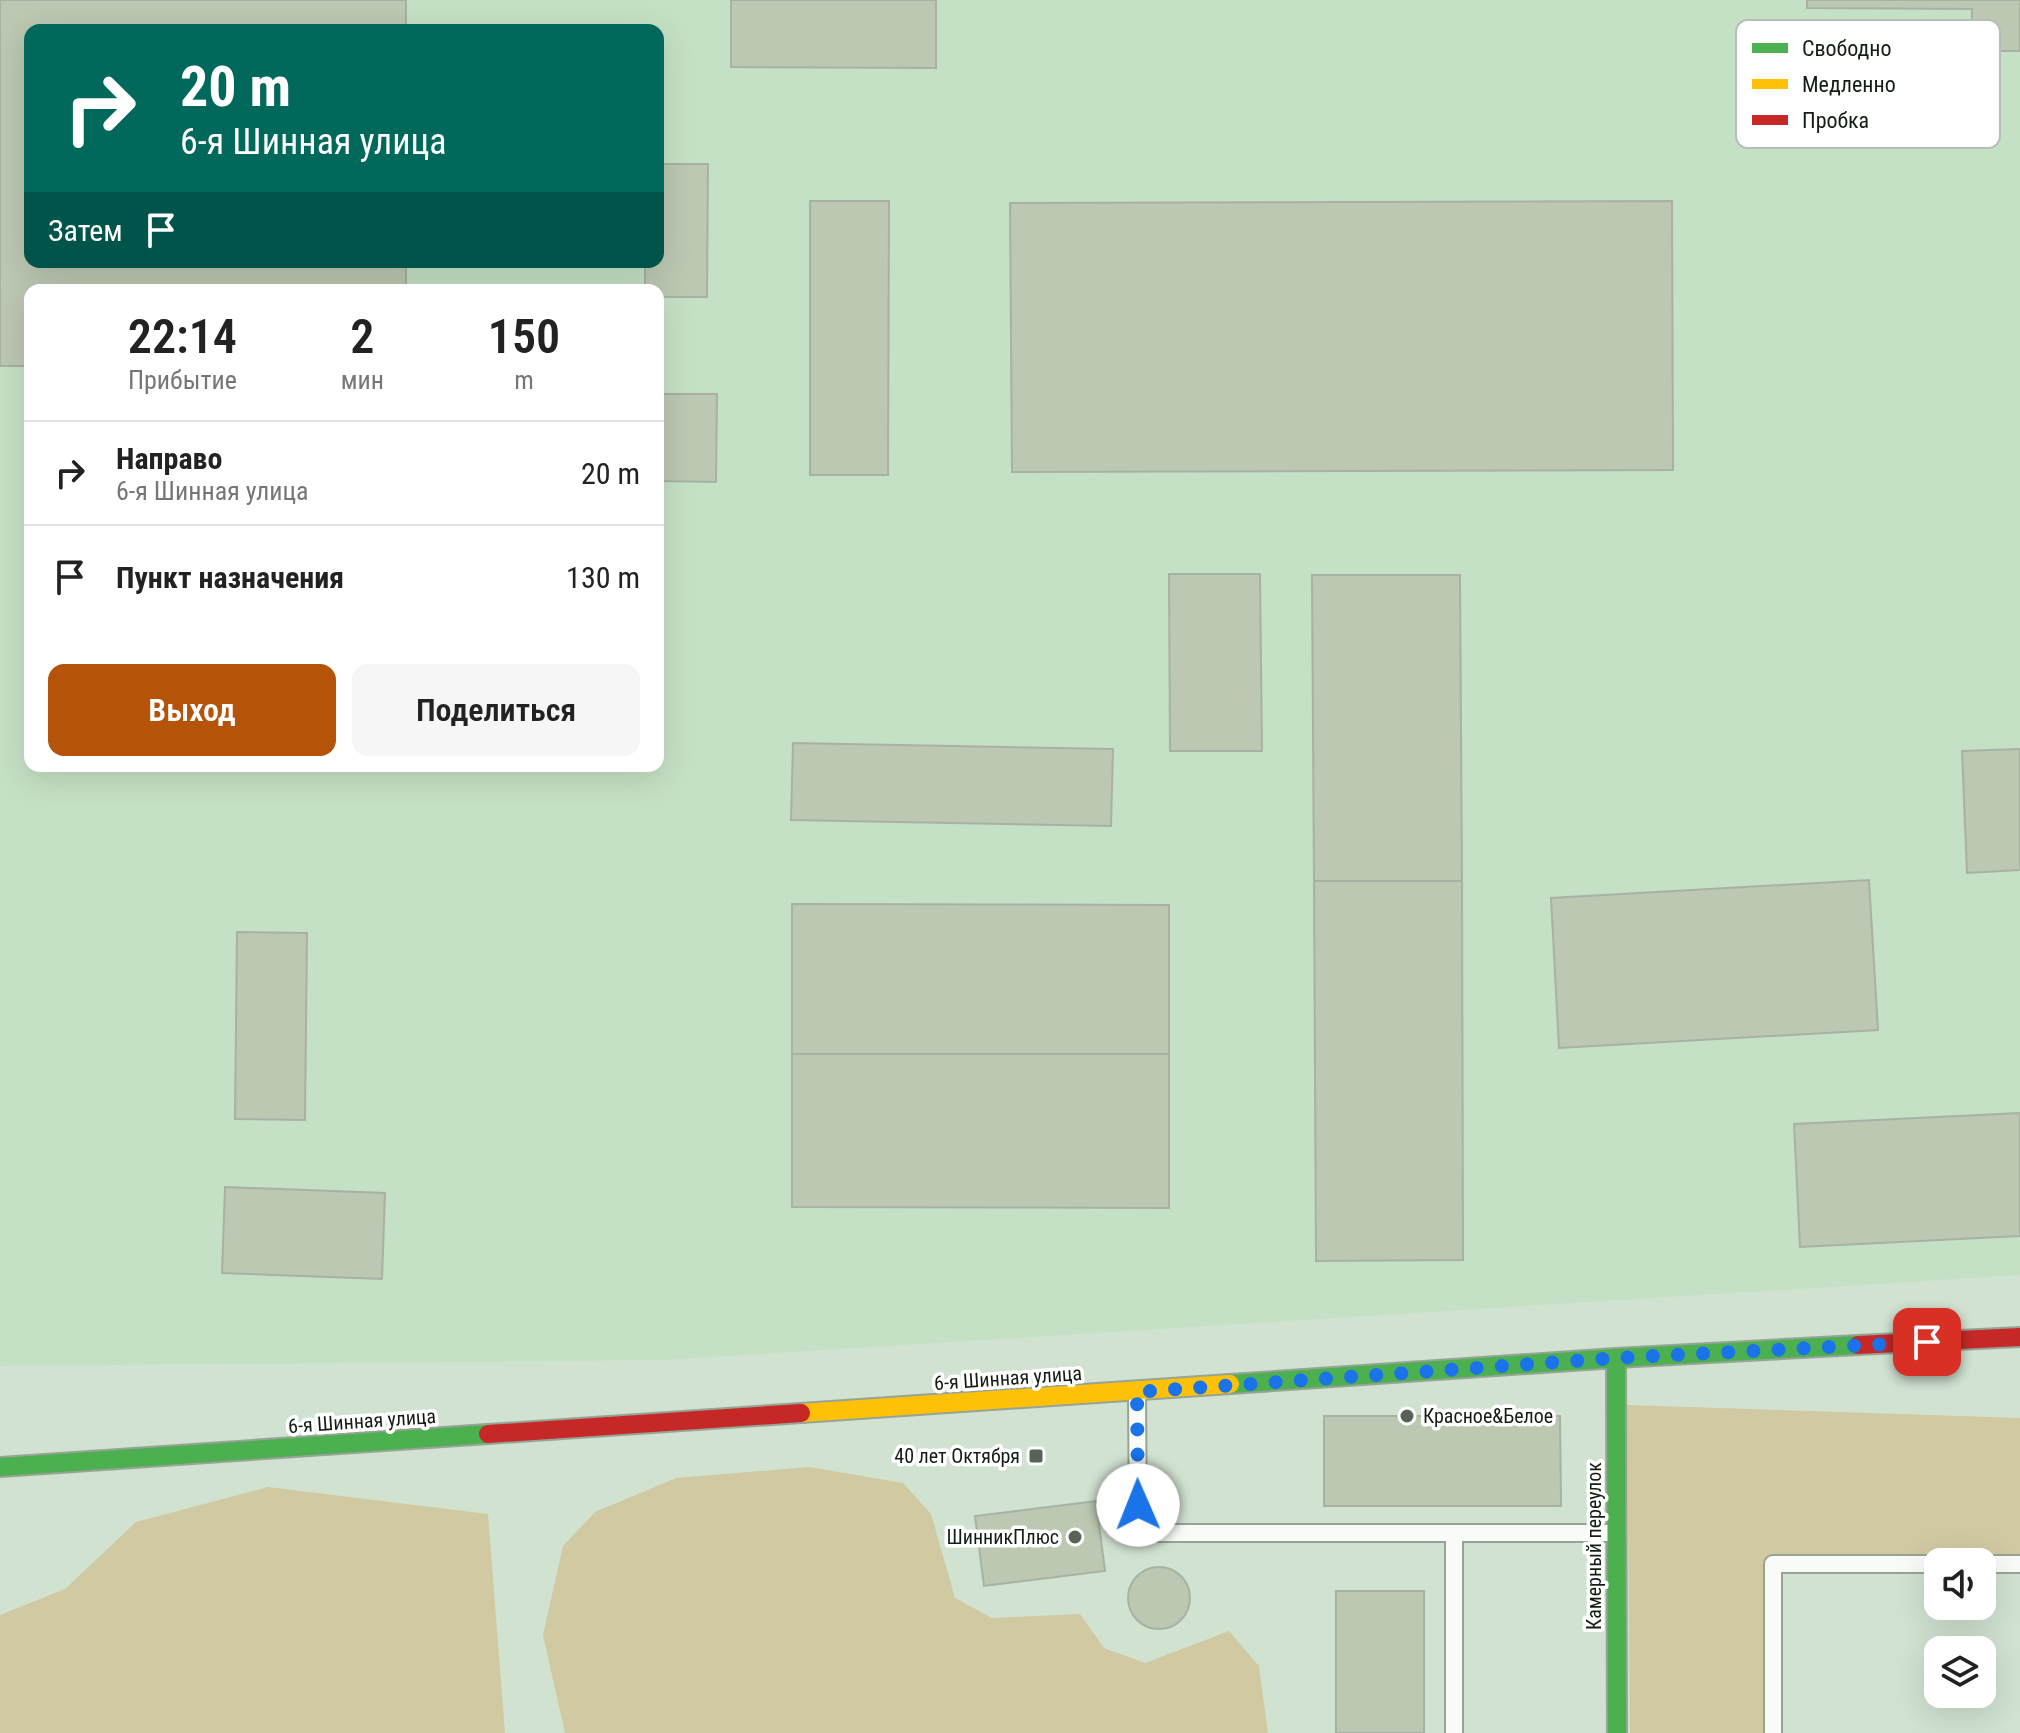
<!DOCTYPE html>
<html lang="ru">
<meta charset="utf-8">
<style>
:root{--surface:#fff;--page:#f6f6f6;--text:#222;--muted:#767676;--line:#e0e0e0;--accent:#b45309}
body{margin:0;font-family:"Roboto Condensed",sans-serif;background:var(--page);color:var(--text);height:100vh;display:flex;flex-direction:column;font-size:30px;white-space:nowrap}
*{box-sizing:border-box;margin:0}
p{font-size:26px;color:var(--muted)}
.icon{flex:none;width:44px;height:44px;fill:none;stroke:currentColor;stroke-width:2;stroke-linecap:round;stroke-linejoin:round}
.map{position:relative;flex:1;overflow:hidden}
.side{position:absolute;left:24px;top:284px;width:640px;height:488px;display:flex;flex-direction:column;background:var(--surface);border-radius:16px;box-shadow:0 8px 32px #0002}
.side>*{flex:none}
.top-card{position:absolute;left:24px;top:24px;width:640px;height:244px;border-radius:16px;box-shadow:0 8px 32px #0002;background:#00695c;color:#fff;overflow:hidden}
.tools{position:absolute;left:1924px;top:1548px;display:grid;gap:16px}
.tools a{display:grid;place-items:center;width:72px;height:72px;border-radius:16px;background:var(--surface);box-shadow:0 8px 32px #0002;font-size:40px}
.pin{position:absolute;display:grid;place-items:center;width:68px;height:68px;color:#fff;margin:-34px;border-radius:16px;box-shadow:0 4px 12px #0006}
.me{position:absolute;width:88px;margin:-44px;rotate:359deg;stroke-linejoin:round;filter:drop-shadow(0 0 6px #0008)}
.turn{display:flex;align-items:center;gap:28px;height:168px;padding:0 24px;font-size:36px}
.turn .icon{width:104px;height:104px;stroke-width:2.5}
.turn b{display:block;font-size:56px;line-height:68px}
.then{display:flex;align-items:center;height:76px;padding:0 24px;background:#0003;gap:16px;font-size:30px}
.eta{display:flex;justify-content:space-evenly;align-items:center;height:136px;text-align:center}
.eta b{font-size:48px;font-weight:600;line-height:56px}
.button{display:flex;gap:16px;margin-top:auto;padding:16px 24px}
.button a{flex:1;height:92px;border-radius:16px;background:var(--accent);color:#fff;font-size:32px;font-weight:600;line-height:92px;text-align:center}
.button a+a{background:var(--page);color:var(--text)}
ul{padding:0;list-style:none}
li{display:flex;align-items:center;gap:24px;height:104px;padding:0 24px;border-top:2px solid var(--line)}
li div{flex:1}
li b{display:block;font-size:30px}
li em{font-style:normal}
.map>svg:first-child{display:block}
.built{fill:#c5e1c5;fill-rule:evenodd}
.green{fill:#d1c9a2}
.building{fill:#bcc8b2;stroke:#a7b2a3;stroke-width:2}
.lines{fill:none;stroke-linecap:round;stroke-linejoin:round}
.lane-casing{stroke:#96a496;stroke-width:20}
.fast-casing{stroke:#96a496;stroke-width:22}
.slow-casing{stroke:#96a496;stroke-width:22}
.jam-casing{stroke:#96a496;stroke-width:22}
.lane{stroke:#f8fbf8;stroke-width:16}
.fast{stroke:#4caf50;stroke-width:18}
.slow{stroke:#ffc107;stroke-width:18}
.jam{stroke:#c62828;stroke-width:18}
.route{stroke:#1a73e8;stroke-width:14;stroke-dasharray:0 25.2}
.poi-dot{fill:#566356;stroke:#fff;stroke-width:3}
.labels{text-anchor:middle;stroke-width:7;stroke-linejoin:round;paint-order:stroke}
.street-label{font-size:20px;fill:#131e13;stroke:#fff}
.poi-label{font-size:20px;fill:#131e13;stroke:#fff;text-anchor:end}
.key{fill:#fff;stroke:#b8bcb8;stroke-width:2}
.key-label{font-size:22px;fill:#131e13}
</style>
<div class="map">
<svg width="2020" height="1733" viewBox="0 0 2020 1733">
<rect width="100%" height="100%" fill="#d1e2d1"/>
<path class="built" d="M 0,0 L 2020,0 L 2020,1275 L 664,1360 L 0,1366 ZM 30,30 L 658,30 L 658,262 L 30,262 ZM 30,290 L 658,290 L 658,766 L 30,766 Z"/>
<path class="green" d="M 1627,1405 L 2020,1418 L 2020,1556 L 1766,1557 L 1765,1733 L 1630,1733 Z
M 809,1467 L 903,1483 L 931,1514 L 955,1598 L 992,1618 L 1080,1614 L 1104,1648 L 1145,1663 L 1229,1631 L 1259,1666 L 1268,1733 L 565,1733 L 543,1635 L 563,1546 L 595,1512 L 676,1478 Z
M 268,1487 L 488,1514 L 505,1733 L 0,1733 L 0,1615 L 65,1589 L 136,1522 Z"/>
<path class="building" d="M 0,0 L 406,0 L 406,30 L 30,30 L 30,262 L 406,262 L 406,290 L 30,290 L 30,366 L 0,366 Z
M 731,0 L 936,0 L 936,68 L 731,67 Z
M 1807,0 L 2020,0 L 2020,51 L 1972,51 L 1972,9 L 1807,8 Z
M 658,164 L 708,164 L 707,297 L 658,297 L 658,290 L 645,290 L 645,262 L 658,262 Z
M 810,201 L 889,201 L 888,475 L 810,475 Z
M 1672,201 L 1673,470 L 1012,472 L 1010,203 Z
M 658,394 L 717,394 L 716,482 L 658,481 Z
M 1169,574 L 1260,574 L 1262,751 L 1170,751 Z
M 1312,575 L 1460,575 L 1462,881 L 1314,881 Z
M 793,743 L 1113,749 L 1111,826 L 791,820 Z
M 2020,749 L 2020,870 L 1967,873 L 1962,751 Z
M 1869,880 L 1878,1030 L 1559,1048 L 1551,898 Z
M 1314,881 L 1462,881 L 1463,1260 L 1316,1261 Z
M 792,904 L 1169,905 L 1169,1054 L 792,1054 Z
M 237,932 L 307,933 L 305,1120 L 235,1119 Z
M 792,1054 L 1169,1054 L 1169,1208 L 792,1207 Z
M 2020,1113 L 2020,1236 L 1800,1247 L 1794,1124 Z
M 225,1187 L 385,1193 L 382,1279 L 222,1273 Z
M 1324,1416 L 1560,1416 L 1561,1506 L 1324,1506 Z
M 1096,1501 L 1105,1571 L 984,1586 L 975,1516 Z
M1128 1598a31 31 0 1 1 62 0a31 31 0 1 1-62 0Z
M 1336,1591 L 1424,1591 L 1424,1733 L 1336,1733 Z"/>
<g class="lines">
<defs>
<path id="lane" d="M 1137,1393 L 1138,1533 L 1454,1533
M 1982,1564 L 2020,1564
M 1454,1733 L 1454,1533 L 1615,1533
M 1773,1733 L 1773,1564 L 1938,1564"/>
<path id="fast" d="M 1616,1358 L 1617,1733
M 1230,1384 L 1616,1358 L 1858,1345
M 0,1467 L 488,1434"/>
<path id="slow" d="M 801,1413 L 1230,1384"/>
<path id="jam" d="M 1858,1345 L 2020,1337
M 488,1434 L 801,1413"/>
</defs>
<use href="#lane" class="lane-casing"/>
<use href="#fast" class="fast-casing"/>
<use href="#slow" class="slow-casing"/>
<use href="#jam" class="jam-casing"/>
<use href="#lane" class="lane"/>
<use href="#fast" class="fast"/>
<use href="#slow" class="slow"/>
<use href="#jam" class="jam"/>
</g>
<g class="lines">
<path class="route" d="M 1138,1505 L 1137,1392 L 1616,1358 L 1927,1342"/>
</g>
<g class="poi-dot">
<circle cx="1407" cy="1416" r="8"/>
<rect x="1028" y="1448" width="16" height="16" rx="4"/>
<circle cx="1075" cy="1537" r="8"/>
</g>
<g class="labels">
<g class="street-label">
<text transform="translate(1008 1378) rotate(-4)" y="7">6-я Шинная улица</text>
<text transform="translate(362 1421) rotate(-4)" y="7">6-я Шинная улица</text>
<text transform="translate(1594 1546) rotate(-90)" y="7">Камерный переулок</text>
</g>
<g class="poi-label">
<text x="1423" y="1423" text-anchor="start">Красное&amp;Белое</text>
<text x="1020" y="1463">40 лет Октября</text>
<text x="1059" y="1544">ШинникПлюс</text>
</g>
</g>
<rect x="1736" y="20" width="264" height="128" rx="12" class="key"/>
<rect x="1752" y="43" width="36" height="10" fill="#4caf50"/>
<rect x="1752" y="79" width="36" height="10" fill="#ffc107"/>
<rect x="1752" y="115" width="36" height="10" fill="#c62828"/>
<g class="key-label">
<text x="1802" y="56">Свободно</text>
<text x="1802" y="92">Медленно</text>
<text x="1802" y="128">Пробка</text>
</g>
</svg>
<div class="tools">
<a><svg class="icon" aria-label="sound" viewBox="0 0 24 24"><path d="M4 9h4l5-4v14l-5-4H4zM17 9q2 3 0 6"/></svg></a>
<a><svg class="icon" aria-label="layers" viewBox="0 0 24 24"><path d="M12 4l9 5-9 5-9-5zM3 14l9 5 9-5"/></svg></a>
</div>
<div class="pin" style="left:1927px;top:1342px;background:#d93025"><svg class="icon" aria-label="arrive" viewBox="0 0 24 24"><path d="M6 21V4h12l-3 4 3 4H6"/></svg></div>
<svg class="me" style="left:1138px;top:1505px" viewBox="-20 -20 40 40"><circle r="19" fill="#fff"/><path d="M0-13L10 11 0 6-10 11z" fill="#1a73e8"/></svg>
<div class="top-card">
<div class="turn"><svg class="icon" aria-label="right" viewBox="0 0 24 24"><path d="M7 20v-9h11M14 6l5 5-5 5"/></svg><div><b>20 m</b>6-я Шинная улица</div></div>
<div class="then">Затем<svg class="icon" aria-label="arrive" viewBox="0 0 24 24"><path d="M6 21V4h12l-3 4 3 4H6"/></svg></div>
</div>
<section class="side">
<div class="eta">
<div><b>22:14</b><p>Прибытие</p></div>
<div><b>2</b><p>мин</p></div>
<div><b>150</b><p>m</p></div>
</div>
<ul>
<li><svg class="icon" aria-label="right" viewBox="0 0 24 24"><path d="M7 20v-9h11M14 6l5 5-5 5"/></svg><div><b>Направо</b><p>6-я Шинная улица</p></div><em>20 m</em></li>
<li><svg class="icon" aria-label="arrive" viewBox="0 0 24 24"><path d="M6 21V4h12l-3 4 3 4H6"/></svg><div><b>Пункт назначения</b></div><em>130 m</em></li>
</ul>
<div class="button"><a>Выход</a><a>Поделиться</a></div>
</section>
</div>
